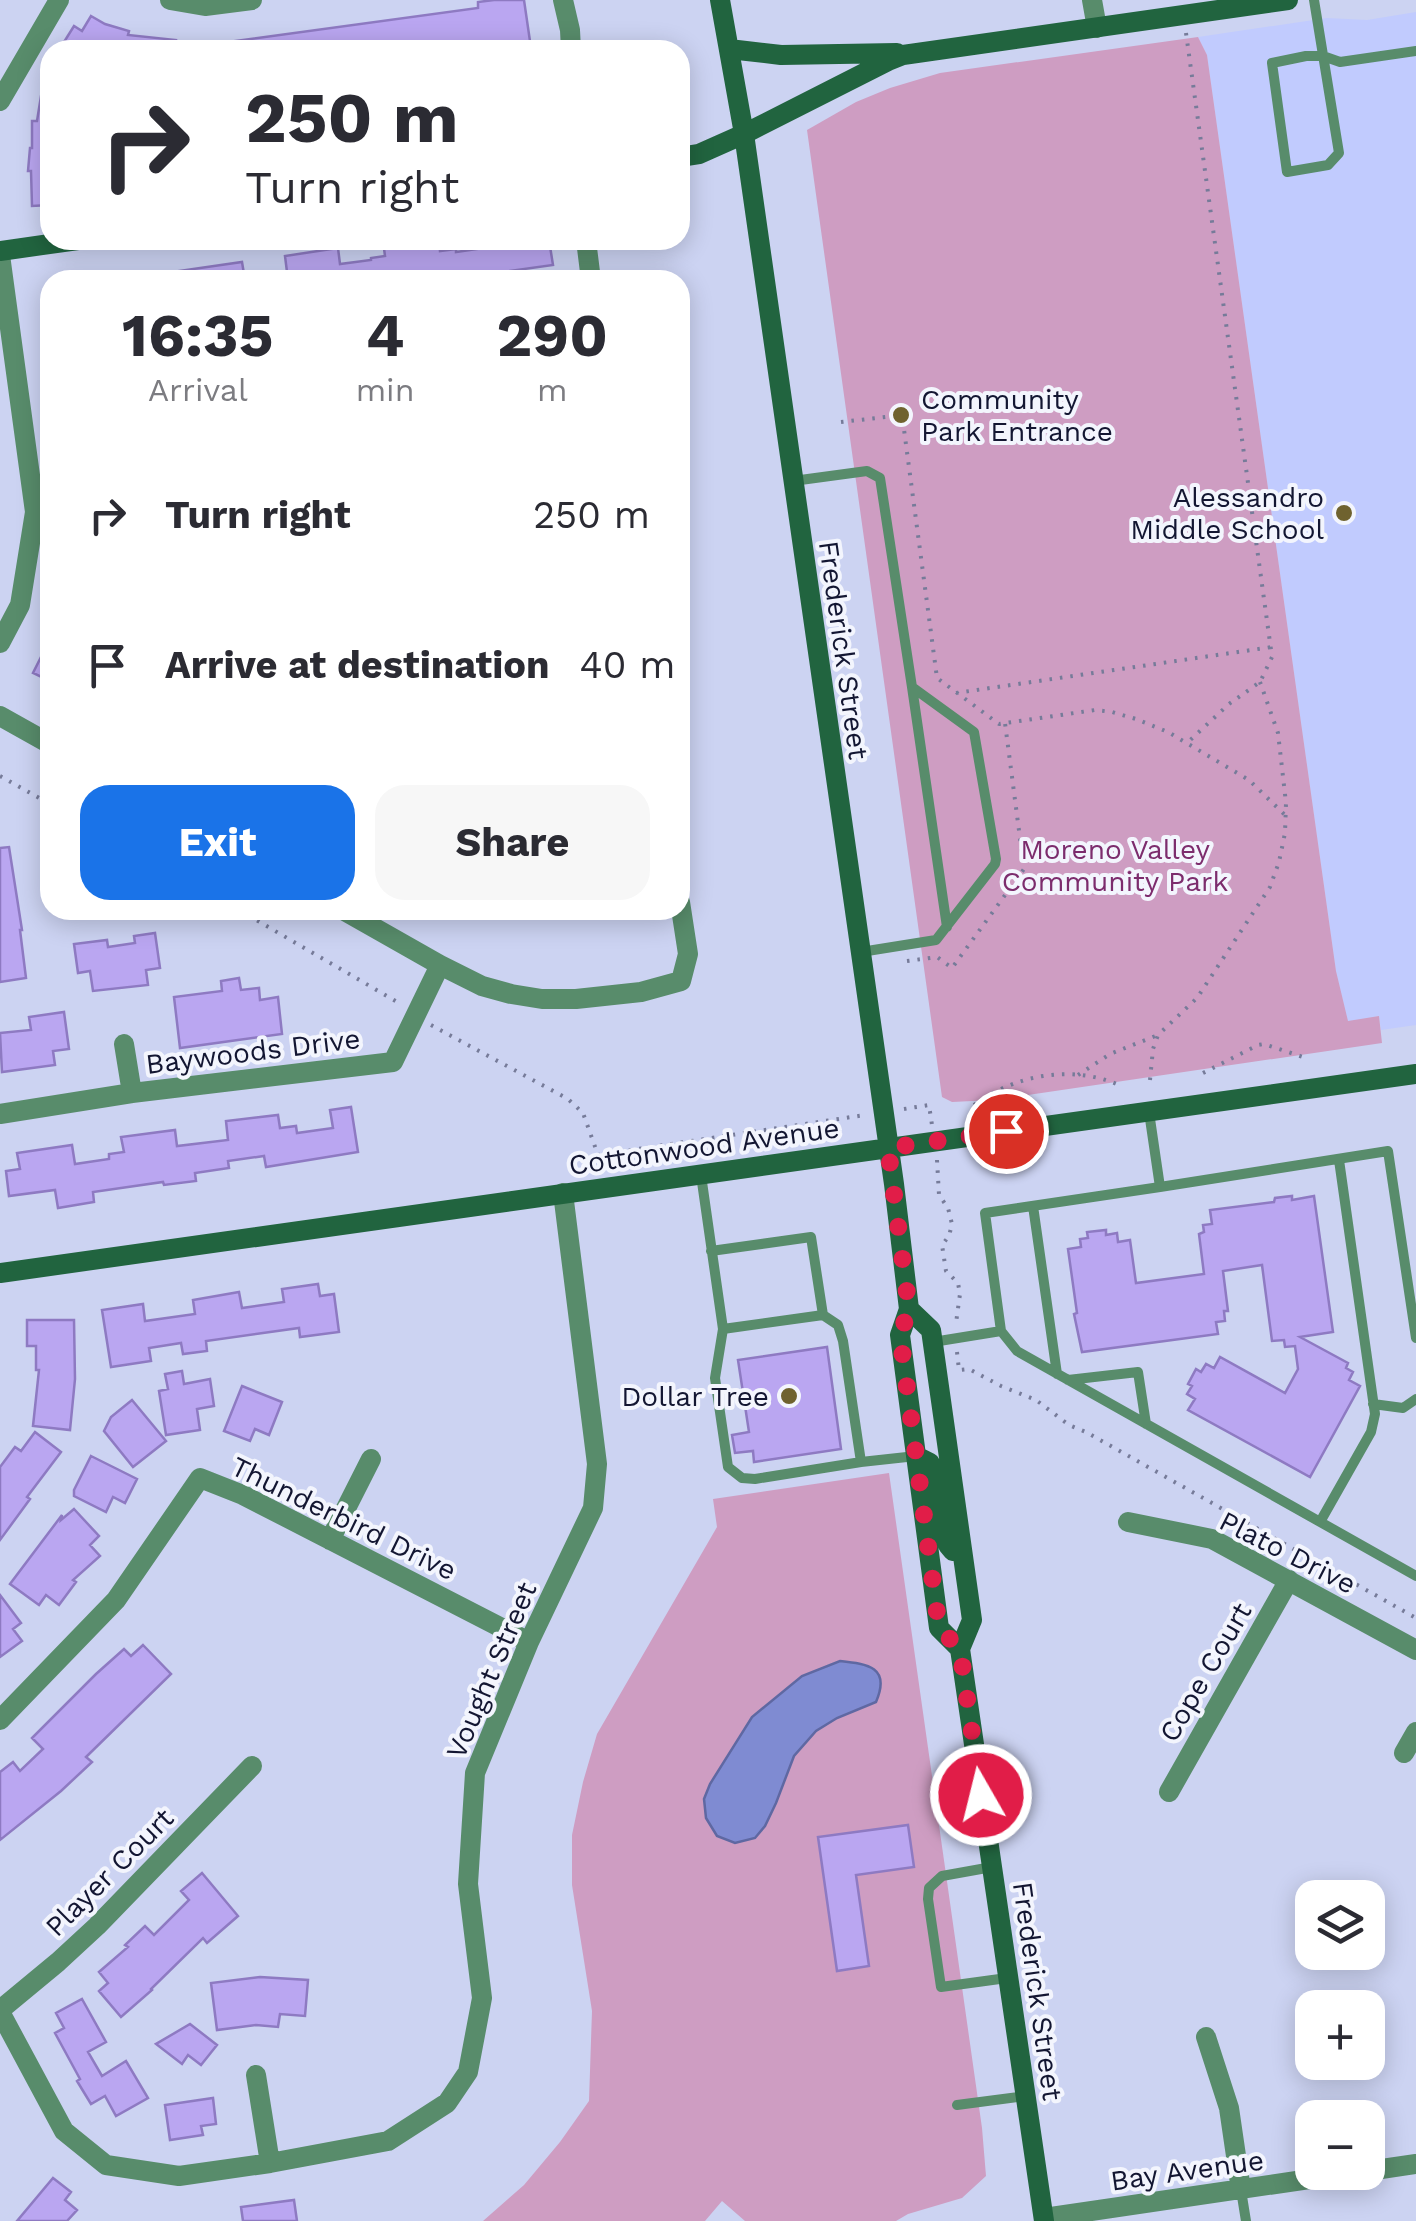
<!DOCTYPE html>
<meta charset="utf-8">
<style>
:root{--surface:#fff;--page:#f7f7f7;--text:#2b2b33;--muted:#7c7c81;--accent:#1a73e8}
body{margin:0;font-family:"Work Sans",sans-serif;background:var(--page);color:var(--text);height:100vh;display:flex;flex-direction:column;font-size:38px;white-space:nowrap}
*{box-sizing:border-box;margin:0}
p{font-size:32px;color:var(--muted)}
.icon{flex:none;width:55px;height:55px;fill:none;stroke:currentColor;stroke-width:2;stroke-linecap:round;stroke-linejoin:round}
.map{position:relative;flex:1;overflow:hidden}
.drawer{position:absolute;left:40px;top:270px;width:650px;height:650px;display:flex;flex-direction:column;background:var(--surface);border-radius:30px;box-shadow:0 5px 25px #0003}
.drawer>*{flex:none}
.hud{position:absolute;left:40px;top:40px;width:650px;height:210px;border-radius:30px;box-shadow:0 5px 25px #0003;background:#fff;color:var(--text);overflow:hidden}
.controls{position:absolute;left:1295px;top:1880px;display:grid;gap:20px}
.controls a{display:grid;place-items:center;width:90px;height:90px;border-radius:20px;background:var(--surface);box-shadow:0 5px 25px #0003;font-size:50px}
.pin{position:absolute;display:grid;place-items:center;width:85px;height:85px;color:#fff;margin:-42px;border:5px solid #fff;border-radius:50%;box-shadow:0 2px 10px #0007}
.me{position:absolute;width:110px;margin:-55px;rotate:352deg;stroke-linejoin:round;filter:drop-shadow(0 0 8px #0008)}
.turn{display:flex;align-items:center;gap:35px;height:210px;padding:0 40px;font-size:45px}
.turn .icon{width:130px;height:130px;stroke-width:2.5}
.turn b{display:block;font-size:70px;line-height:85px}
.eta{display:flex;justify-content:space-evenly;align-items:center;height:170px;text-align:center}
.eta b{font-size:60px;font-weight:700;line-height:70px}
.button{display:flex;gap:20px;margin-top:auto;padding:20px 40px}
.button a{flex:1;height:115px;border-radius:30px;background:var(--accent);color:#fff;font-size:40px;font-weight:700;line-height:115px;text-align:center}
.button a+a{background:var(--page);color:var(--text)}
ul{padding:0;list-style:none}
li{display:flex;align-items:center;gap:30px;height:150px;padding:0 40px}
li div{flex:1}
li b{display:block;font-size:38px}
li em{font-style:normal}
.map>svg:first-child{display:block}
.built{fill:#c1cbfe}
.green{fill:#ce9dc2}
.water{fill:#7f8bd2;stroke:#5f68a2;stroke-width:2.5}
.building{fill:#baa6f1;stroke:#8e7ac2;stroke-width:2.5}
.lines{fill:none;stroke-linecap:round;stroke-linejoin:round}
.path{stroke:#767b99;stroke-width:4;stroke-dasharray:2.5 8;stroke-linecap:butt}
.lane{stroke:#588c6b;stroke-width:10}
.street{stroke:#588c6b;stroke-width:20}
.secondary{stroke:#21643f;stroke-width:20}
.route{stroke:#e11d48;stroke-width:18;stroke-dasharray:0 32.4}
.poi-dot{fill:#6f622f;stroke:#f3f5fd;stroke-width:4}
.labels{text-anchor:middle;stroke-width:8;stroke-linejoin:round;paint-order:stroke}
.poi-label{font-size:28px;fill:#131632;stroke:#f3f5fd;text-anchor:end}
.street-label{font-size:28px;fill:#131632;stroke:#f3f5fd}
.park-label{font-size:28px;fill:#7c2c6d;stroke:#f3f5fd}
</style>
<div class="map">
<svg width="1416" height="2221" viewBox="0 0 1416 2221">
<rect width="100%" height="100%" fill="#ccd3f2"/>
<path class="built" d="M 1416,12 L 1416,1025 L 1381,1030 L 1379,1016 L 1348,1022 L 1336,971 L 1207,55 L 1198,37 L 1327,18 L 1367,20 Z"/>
<path class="green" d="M 1198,37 L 1207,55 L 1336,971 L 1348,1021 L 1379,1016 L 1382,1043 L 993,1100 L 952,1102 L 942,1097 L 807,130 L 856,102 L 890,88 L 940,73 Z
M 889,1473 L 982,2128 L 986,2176 L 962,2198 L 908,2214 L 896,2221 L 745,2221 L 722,2201 L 705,2221 L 483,2221 L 524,2185 L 560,2142 L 589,2101 L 592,2011 L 572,1885 L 572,1835 L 583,1782 L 597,1734 L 717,1527 L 713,1499 Z"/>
<path class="water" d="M 840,1661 C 868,1664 891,1667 876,1702 L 837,1718 L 816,1731 L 794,1756 L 776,1803 L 765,1826 L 755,1838 L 735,1843 L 717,1836 L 706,1818 L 704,1799 L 710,1784 L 752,1717 L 802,1676 Z"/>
<path class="building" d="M 494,0 L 524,0 L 531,48 L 236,50 L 235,41 L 478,8 L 478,2 Z
M 91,16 L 105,24 L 129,31 L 128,35 L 176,40 L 175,50 L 59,50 L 74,26 L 82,31 Z
M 42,90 L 50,91 L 50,205 L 32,206 L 31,171 L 28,171 L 30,148 L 32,148 L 32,121 L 37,121 Z
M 393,240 L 439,240 L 440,251 L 456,249 L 456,252 L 484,248 L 483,240 L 549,240 L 553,265 L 460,278 L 460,280 L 437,280 L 437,277 L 415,280 L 288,280 L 285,256 L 338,248 L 340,264 L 371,260 L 371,258 L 385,256 L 383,241 Z
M 242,262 L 245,280 L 180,280 L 179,271 Z
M 50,639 L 50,681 L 33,673 Z
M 9,847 L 22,930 L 20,930 L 26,978 L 0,982 L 0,848 Z
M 155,933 L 160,968 L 146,970 L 148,985 L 93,991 L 90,971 L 78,973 L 74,944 L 107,940 L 108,947 L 135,943 L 134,936 Z
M 239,978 L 241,990 L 259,988 L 260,1000 L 278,997 L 282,1034 L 180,1048 L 174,997 L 222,991 L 221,981 Z
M 64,1012 L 69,1049 L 53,1051 L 55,1065 L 2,1072 L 0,1033 L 31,1030 L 29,1017 Z
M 351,1107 L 358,1152 L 266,1167 L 264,1156 L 228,1161 L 229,1168 L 195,1173 L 196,1181 L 164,1185 L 163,1182 L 93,1192 L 94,1202 L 58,1208 L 55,1190 L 9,1196 L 6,1171 L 20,1169 L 17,1153 L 72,1145 L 75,1164 L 109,1159 L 109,1154 L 124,1152 L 121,1137 L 175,1130 L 177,1146 L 228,1140 L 226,1121 L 278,1115 L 280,1128 L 296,1126 L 297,1133 L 333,1128 L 330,1110 Z
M 1292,1196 L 1292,1200 L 1314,1196 L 1333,1332 L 1300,1337 L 1348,1363 L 1346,1368 L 1353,1372 L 1349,1380 L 1360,1386 L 1310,1477 L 1188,1410 L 1195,1399 L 1187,1394 L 1192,1386 L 1188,1384 L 1196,1369 L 1201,1372 L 1206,1364 L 1214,1368 L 1220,1357 L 1285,1393 L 1298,1369 L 1295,1346 L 1285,1347 L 1284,1340 L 1272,1341 L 1262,1265 L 1223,1271 L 1228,1311 L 1224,1311 L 1225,1321 L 1216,1322 L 1218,1334 L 1082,1352 L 1074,1314 L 1077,1313 L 1068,1249 L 1081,1247 L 1080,1239 L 1088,1238 L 1087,1232 L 1106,1230 L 1106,1235 L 1117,1233 L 1118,1242 L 1130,1240 L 1136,1283 L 1204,1274 L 1199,1234 L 1204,1232 L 1203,1225 L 1212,1224 L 1210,1210 L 1274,1202 L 1275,1198 Z
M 318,1284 L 320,1296 L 334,1294 L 339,1332 L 300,1337 L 299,1328 L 206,1341 L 207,1351 L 183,1354 L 181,1343 L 149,1348 L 151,1361 L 111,1367 L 102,1310 L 143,1304 L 145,1321 L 195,1314 L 193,1300 L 239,1292 L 242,1308 L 284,1302 L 282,1289 Z
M 27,1320 L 74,1320 L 75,1379 L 70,1430 L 33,1426 L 39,1370 L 36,1370 L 36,1346 L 27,1346 Z
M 827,1347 L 841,1449 L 754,1462 L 753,1451 L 735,1453 L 732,1435 L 749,1432 L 738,1360 Z
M 182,1371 L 184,1384 L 210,1379 L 214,1406 L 197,1409 L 200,1430 L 166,1435 L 159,1391 L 168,1389 L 165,1374 Z
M 242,1386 L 282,1402 L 269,1435 L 255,1429 L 250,1441 L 224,1431 Z
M 132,1400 L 166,1441 L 133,1467 L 104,1431 L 111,1417 Z
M 35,1432 L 61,1452 L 27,1497 L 30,1499 L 0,1540 L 0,1467 L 15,1447 L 21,1451 Z
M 91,1456 L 137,1479 L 125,1503 L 113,1497 L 106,1512 L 74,1496 L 74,1490 Z
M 74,1509 L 99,1536 L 90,1545 L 100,1556 L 73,1580 L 76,1582 L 59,1605 L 46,1595 L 39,1605 L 10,1584 L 62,1515 L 61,1520 Z
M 0,1595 L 21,1623 L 13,1629 L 22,1641 L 0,1657 Z
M 143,1645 L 171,1674 L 86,1757 L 92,1762 L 61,1791 L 0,1840 L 0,1772 L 13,1762 L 20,1771 L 43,1749 L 32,1738 L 96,1674 L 124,1649 L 131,1656 Z
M 908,1825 L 914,1867 L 856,1875 L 869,1966 L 837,1971 L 818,1837 Z
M 202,1873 L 238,1916 L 207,1943 L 203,1938 L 151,1989 L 152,1990 L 121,2017 L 99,1991 L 108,1983 L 99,1972 L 128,1947 L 125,1945 L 145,1926 L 154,1935 L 189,1900 L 181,1891 Z
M 260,1977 L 308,1980 L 305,2016 L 280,2014 L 278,2027 L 256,2025 L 217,2030 L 211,1983 Z
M 82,1999 L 106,2042 L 88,2052 L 102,2076 L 126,2061 L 148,2098 L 116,2116 L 105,2096 L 91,2104 L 77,2081 L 80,2079 L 55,2033 L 64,2028 L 56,2013 Z
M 190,2024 L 217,2045 L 201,2065 L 188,2055 L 182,2064 L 156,2044 Z
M 213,2098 L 216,2124 L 201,2126 L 203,2135 L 170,2140 L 165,2105 Z
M 53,2178 L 71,2192 L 65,2200 L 77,2210 L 67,2221 L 17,2221 Z
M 294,2200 L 297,2221 L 243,2221 L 241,2207 Z"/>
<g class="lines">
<path class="path" d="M 1186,33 L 1272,657 L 1260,682 L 1229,704 L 1187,743
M 841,422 L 895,416 L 903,422 L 937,678 L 999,724 L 1095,710 L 1112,712 L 1136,719 L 1168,732 L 1249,780 L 1286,816
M 956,693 L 1272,647
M 0,776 L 50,804
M 239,910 L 399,1003
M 907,961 L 937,957 L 952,968 L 1024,869 L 1005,723
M 431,1025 L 568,1099 L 583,1113 L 598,1155 L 865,1115
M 1203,1073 L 1258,1045 L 1264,1044 L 1306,1058
M 1078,1075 L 1110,1054 L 1158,1035
M 1150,1080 L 1153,1049 L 1158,1035 L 1197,998 L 1270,887 L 1279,862 L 1285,833 L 1286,803 L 1278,733 L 1260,682
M 974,1105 C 1015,1075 1071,1064 1119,1085
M 904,1109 L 929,1105 L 932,1125
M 937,1160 L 939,1195 L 948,1208 L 952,1224 L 949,1236 L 942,1245 L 946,1271 L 958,1283 L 960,1294 L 956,1323
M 957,1352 L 959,1370 L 969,1369 L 1001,1386 L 1036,1400 L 1069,1425 L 1086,1432 L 1416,1618"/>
<path class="lane" d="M 1314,0 C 1322,51 1331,102 1339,153 L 1328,165 L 1287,172 L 1272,63 L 1306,56 L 1323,56 L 1340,62 L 1416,51
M 793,481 L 867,471 L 880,478 L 912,687 L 974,732 L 996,859 L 995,864 L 936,940 L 861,952
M 912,687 L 947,927
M 1149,1112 L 1160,1187 L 985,1213 L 1001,1331 L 1017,1351 L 1416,1576
M 701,1175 L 723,1329 L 715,1378 L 728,1467 L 742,1478 L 755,1479 L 861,1462 L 916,1456
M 1160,1187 L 1388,1151 L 1416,1338
M 1033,1206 L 1057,1374
M 711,1251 L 811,1237 L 823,1315
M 723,1329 L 823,1315 L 838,1325 L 843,1341 L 861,1462
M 933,1342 L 1001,1331
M 1068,1380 L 1138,1372 L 1146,1424
M 1373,1404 L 1403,1408 L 1416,1399
M 1320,1522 L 1371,1432 L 1375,1414 L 1339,1160
M 992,1867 L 942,1876 L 929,1888 L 928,1899 L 941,1987 L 1007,1978
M 957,2105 L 1025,2096
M 1241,2190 L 1246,2221"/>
<path class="street" d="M 170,0 L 205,6 L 252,0
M 563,0 L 570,30 L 571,50
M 1092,0 L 1097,28
M 0,101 L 59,0
M 586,240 L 591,280
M 0,255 L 35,512 L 20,605 L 0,643
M 0,716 L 50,744
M 343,910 L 440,965 L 482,986 L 511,994 L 542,999 L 576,999 L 641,992 L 681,981 L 688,954 L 680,902
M 124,1044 L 132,1093
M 0,1114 L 132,1093 L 393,1062 L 440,965
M 1128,1522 L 1212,1539 L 1416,1650
M 330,1540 L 371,1459
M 0,1720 L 116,1600 L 200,1478 L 243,1495 L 529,1642
M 1404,1753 L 1416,1732
M 1169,1792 L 1289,1580
M 0,2010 L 58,1962 L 97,1926 L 252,1766
M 0,2012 L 64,2131 L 106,2165 L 179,2176 L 270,2163 L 388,2141 L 447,2103 L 468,2072 L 482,1998 L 468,1884 L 475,1773 L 529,1642 L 593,1508 L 597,1464 L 563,1193
M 1206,2037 L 1229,2108 L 1241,2190
M 256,2075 L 270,2163
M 1368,2171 L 1416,2164
M 1044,2218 L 1357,2172"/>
<path class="secondary" d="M 720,0 L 744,134 L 894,1184 L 909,1309 L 900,1335 L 939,1628 L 960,1649
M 729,49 L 781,55 L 897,53
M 680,157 L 699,154 L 744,134 L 888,61 L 903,55 L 1288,0
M 0,251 L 78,240
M 0,1273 L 1416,1074
M 909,1309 L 931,1330 L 972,1620 L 960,1649 L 1044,2221
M 916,1456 L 930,1463 L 936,1478 L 948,1545 L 953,1551"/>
</g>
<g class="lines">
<path class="route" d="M 981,1795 L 960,1649 L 939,1628 L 900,1335 L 909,1309 L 888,1148 L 1006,1131"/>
</g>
<g class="poi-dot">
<circle cx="901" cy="415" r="10"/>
<circle cx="1344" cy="513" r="10"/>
<circle cx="789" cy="1396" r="10"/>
</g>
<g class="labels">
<g class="poi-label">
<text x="921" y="409" text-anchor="start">Community<tspan x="921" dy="32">Park Entrance</tspan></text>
<text x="1324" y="507">Alessandro<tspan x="1324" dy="32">Middle School</tspan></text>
<text x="769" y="1406">Dollar Tree</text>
</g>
<g class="street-label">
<text transform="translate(844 650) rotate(82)" y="10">Frederick Street</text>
<text transform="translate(253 1051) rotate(-7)" y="10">Baywoods Drive</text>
<text transform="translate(704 1146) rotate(-8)" y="10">Cottonwood Avenue</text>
<text transform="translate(344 1518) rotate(26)" y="10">Thunderbird Drive</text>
<text transform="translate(1288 1552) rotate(27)" y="10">Plato Drive</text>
<text transform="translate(491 1670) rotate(-67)" y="10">Vought Street</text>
<text transform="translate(1205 1672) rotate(-60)" y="10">Cope Court</text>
<text transform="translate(109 1872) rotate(-45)" y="10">Player Court</text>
<text transform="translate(1038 1991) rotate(82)" y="10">Frederick Street</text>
<text transform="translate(1187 2170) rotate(-8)" y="10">Bay Avenue</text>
</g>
<g class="park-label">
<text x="1115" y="859">Moreno Valley<tspan x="1115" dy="32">Community Park</tspan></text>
</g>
</g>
</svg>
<div class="controls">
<a><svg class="icon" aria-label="layers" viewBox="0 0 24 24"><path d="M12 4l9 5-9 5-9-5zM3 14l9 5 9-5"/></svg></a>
<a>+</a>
<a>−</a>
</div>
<div class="pin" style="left:1006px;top:1131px;background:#d93025"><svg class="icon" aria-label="arrive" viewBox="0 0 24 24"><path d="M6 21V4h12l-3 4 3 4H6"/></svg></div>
<svg class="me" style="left:981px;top:1795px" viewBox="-20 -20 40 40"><circle r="17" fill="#e11d48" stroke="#fff" stroke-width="3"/><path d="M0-11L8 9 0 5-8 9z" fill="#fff"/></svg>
<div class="hud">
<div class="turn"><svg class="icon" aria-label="right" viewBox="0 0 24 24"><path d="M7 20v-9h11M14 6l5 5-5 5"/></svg><div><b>250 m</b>Turn right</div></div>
</div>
<section class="drawer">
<div class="eta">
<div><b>16:35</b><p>Arrival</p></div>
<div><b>4</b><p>min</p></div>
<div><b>290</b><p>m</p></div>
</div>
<ul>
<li><svg class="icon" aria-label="right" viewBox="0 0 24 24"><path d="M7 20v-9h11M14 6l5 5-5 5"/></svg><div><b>Turn right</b></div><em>250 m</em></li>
<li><svg class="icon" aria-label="arrive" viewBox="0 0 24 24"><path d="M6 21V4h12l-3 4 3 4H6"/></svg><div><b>Arrive at destination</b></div><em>40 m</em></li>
</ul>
<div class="button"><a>Exit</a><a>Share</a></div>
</section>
</div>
